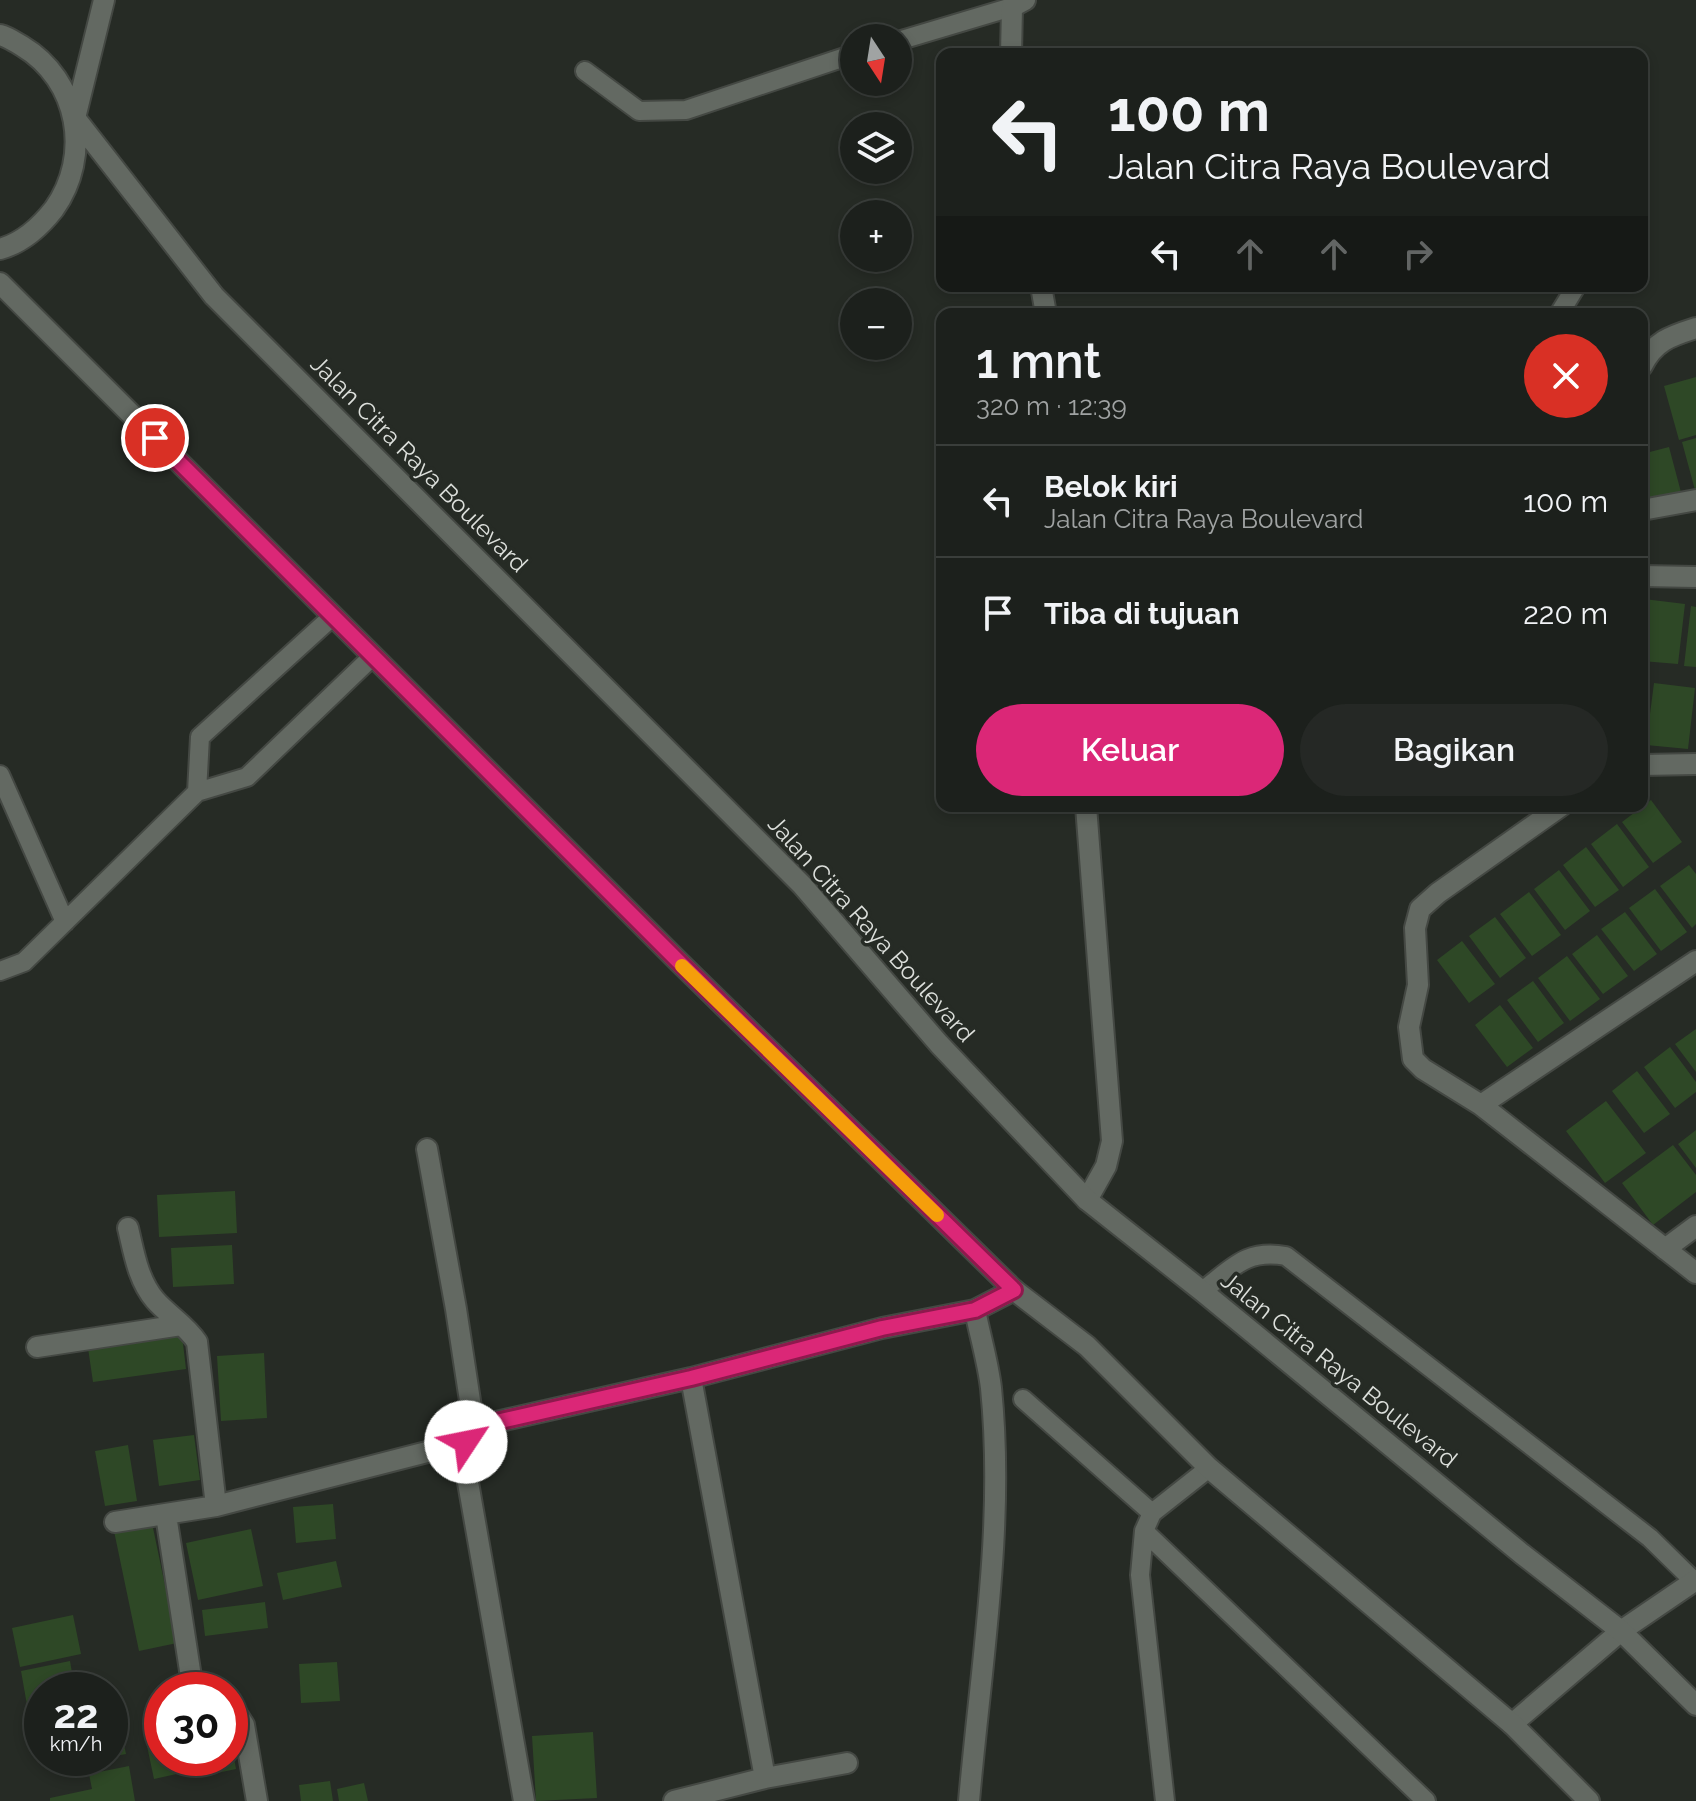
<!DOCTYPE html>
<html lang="id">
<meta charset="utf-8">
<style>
:root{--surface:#1c201c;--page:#252825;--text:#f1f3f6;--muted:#a0a3a3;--line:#3a3e3b;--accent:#db2777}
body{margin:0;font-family:Raleway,sans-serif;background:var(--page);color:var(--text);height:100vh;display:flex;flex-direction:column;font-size:30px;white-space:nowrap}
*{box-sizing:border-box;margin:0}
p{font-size:26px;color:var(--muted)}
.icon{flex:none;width:44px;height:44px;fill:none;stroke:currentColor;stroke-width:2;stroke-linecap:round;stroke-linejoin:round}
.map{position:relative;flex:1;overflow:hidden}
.sheet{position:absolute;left:936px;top:308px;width:712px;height:504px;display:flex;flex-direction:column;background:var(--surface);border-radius:16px;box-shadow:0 4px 12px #0003,0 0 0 2px var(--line)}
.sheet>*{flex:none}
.hud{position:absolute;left:936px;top:48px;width:712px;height:244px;border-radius:16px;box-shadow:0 4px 12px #0003,0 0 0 2px var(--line);background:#1c201c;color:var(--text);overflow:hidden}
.needle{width:52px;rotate:168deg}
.tools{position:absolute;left:840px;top:24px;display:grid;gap:16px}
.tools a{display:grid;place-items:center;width:72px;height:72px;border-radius:50%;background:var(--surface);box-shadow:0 4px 12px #0003,0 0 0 2px var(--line);font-size:40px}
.speed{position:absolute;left:24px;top:1672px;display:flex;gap:16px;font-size:40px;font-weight:700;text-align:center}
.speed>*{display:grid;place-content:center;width:104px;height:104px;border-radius:50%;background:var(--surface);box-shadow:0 4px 12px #0003,0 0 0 2px var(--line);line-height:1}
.speed small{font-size:20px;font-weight:400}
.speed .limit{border:12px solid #d22;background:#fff;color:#111}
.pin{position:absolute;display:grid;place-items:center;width:68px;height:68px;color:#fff;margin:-34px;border:4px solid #fff;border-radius:50%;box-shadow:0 2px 8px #0007}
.me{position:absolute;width:88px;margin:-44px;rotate:56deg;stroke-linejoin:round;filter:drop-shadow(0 0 6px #0008)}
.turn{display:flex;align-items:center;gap:28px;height:168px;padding:0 40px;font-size:36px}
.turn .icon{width:104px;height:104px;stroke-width:2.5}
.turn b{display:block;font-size:56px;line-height:68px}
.lanes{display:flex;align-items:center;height:76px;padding:0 40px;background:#0003;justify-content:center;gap:40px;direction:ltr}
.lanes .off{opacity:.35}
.round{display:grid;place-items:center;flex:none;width:84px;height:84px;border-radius:42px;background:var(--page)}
.summary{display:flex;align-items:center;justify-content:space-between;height:136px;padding:0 40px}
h1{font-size:48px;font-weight:600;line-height:60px}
.button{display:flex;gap:16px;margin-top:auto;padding:16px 40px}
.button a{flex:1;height:92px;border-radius:48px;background:var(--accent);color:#fff;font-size:32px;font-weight:600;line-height:92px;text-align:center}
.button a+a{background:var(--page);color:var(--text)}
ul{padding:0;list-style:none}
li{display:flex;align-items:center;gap:24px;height:112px;padding:0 40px;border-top:2px solid var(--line)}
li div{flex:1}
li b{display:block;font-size:30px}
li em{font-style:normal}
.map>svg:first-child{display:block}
.building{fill:#2e4826}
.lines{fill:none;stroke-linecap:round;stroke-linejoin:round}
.lane-casing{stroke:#444843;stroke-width:22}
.street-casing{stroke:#444843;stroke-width:24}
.secondary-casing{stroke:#444843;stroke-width:24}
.lane{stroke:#636962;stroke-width:18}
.street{stroke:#636962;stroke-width:20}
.secondary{stroke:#636962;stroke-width:20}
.route-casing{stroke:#8e194d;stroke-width:20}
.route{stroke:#db2777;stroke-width:14}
.slow{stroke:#f59e0b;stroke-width:14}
.labels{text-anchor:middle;stroke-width:7;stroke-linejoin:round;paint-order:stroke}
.street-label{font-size:24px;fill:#dcdfdb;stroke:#262b25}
</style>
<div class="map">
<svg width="1696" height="1801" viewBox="0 0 1696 1801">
<rect width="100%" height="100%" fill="#262b25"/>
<path class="building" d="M 1696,377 L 1696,435 L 1679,440 L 1664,386 Z
M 1696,438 L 1696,490 L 1695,490 L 1682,442 Z
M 1669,447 L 1682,496 L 1648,505 L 1642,485 L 1642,454 Z
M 1644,599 L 1685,604 L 1678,664 L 1642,661 Z
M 1691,606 L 1696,607 L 1696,667 L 1684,666 Z
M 1654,683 L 1695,688 L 1688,749 L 1646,745 Z
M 1642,686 L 1648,687 L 1644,718 L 1642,718 Z
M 1651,800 L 1682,842 L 1653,863 L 1622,822 Z
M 1617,824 L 1649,867 L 1623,887 L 1591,844 Z
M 1586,847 L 1619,890 L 1595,907 L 1563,865 Z
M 1689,865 L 1696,874 L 1696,924 L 1692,928 L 1660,886 Z
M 1559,870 L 1590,911 L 1565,930 L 1534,889 Z
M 1655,889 L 1687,932 L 1661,951 L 1629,908 Z
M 1529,892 L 1561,935 L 1532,956 L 1500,914 Z
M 1625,912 L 1657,954 L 1634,971 L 1601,929 Z
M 1495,917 L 1526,958 L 1500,978 L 1469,936 Z
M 1597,935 L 1628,976 L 1603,994 L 1572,954 Z
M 1462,941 L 1495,984 L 1469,1003 L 1437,960 Z
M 1567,956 L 1600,999 L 1570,1021 L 1538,978 Z
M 1533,981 L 1564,1023 L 1538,1042 L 1507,1000 Z
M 1500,1005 L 1533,1048 L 1507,1067 L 1475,1025 Z
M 1696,1029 L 1696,1072 L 1675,1044 Z
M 1670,1047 L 1696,1082 L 1696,1092 L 1675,1108 L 1644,1067 Z
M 1637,1071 L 1670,1114 L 1644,1133 L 1612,1091 Z
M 1606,1101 L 1646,1153 L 1605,1183 L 1566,1131 Z
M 1696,1130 L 1696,1168 L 1678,1144 Z
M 1673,1145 L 1696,1175 L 1696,1192 L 1653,1225 L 1622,1183 Z
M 235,1191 L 237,1233 L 159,1237 L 157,1195 Z
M 232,1245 L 234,1284 L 173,1287 L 171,1248 Z
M 182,1335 L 186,1369 L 93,1382 L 88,1348 Z
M 264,1353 L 267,1418 L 221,1421 L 217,1356 Z
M 194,1435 L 200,1480 L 159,1486 L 153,1440 Z
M 128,1445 L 137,1501 L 105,1506 L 95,1451 Z
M 333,1504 L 336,1539 L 296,1543 L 293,1507 Z
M 152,1523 L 177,1643 L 139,1651 L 114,1531 Z
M 251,1529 L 263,1586 L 198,1600 L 186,1543 Z
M 336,1561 L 342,1587 L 283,1600 L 277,1573 Z
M 265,1602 L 268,1628 L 205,1636 L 202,1610 Z
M 73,1615 L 81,1654 L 20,1667 L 12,1628 Z
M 70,1661 L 75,1690 L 42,1690 L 42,1703 L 27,1705 L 21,1671 Z
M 337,1662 L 340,1701 L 301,1703 L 299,1664 Z
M 114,1697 L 126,1754 L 110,1757 L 110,1698 Z
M 42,1714 L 42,1758 L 37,1759 L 28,1717 Z
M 162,1723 L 162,1758 L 187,1758 L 190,1771 L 154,1779 L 143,1727 Z
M 593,1732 L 597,1798 L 536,1801 L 532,1736 Z
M 230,1735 L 236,1769 L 198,1777 L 197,1758 L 230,1758 Z
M 129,1766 L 135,1801 L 50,1801 L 50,1798 L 92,1789 L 89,1774 Z
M 330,1781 L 333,1801 L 301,1801 L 299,1785 Z
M 364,1783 L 368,1801 L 339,1801 L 337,1789 Z"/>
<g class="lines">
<defs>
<path id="lane" d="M 898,41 L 1012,7
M 585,71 L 639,111 L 686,110 L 854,54
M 1559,314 L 1575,288
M 0,775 L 65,922
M 197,792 L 200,737 L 333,616
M 0,971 L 24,962 L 197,792 L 247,777 L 373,656
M 1202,1291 C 1233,1268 1245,1249 1286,1256 L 1650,1538 L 1696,1583
M 1023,1399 L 1152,1513
M 1144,1531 L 1426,1801
M 1165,1801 L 1140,1575 L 1144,1531 L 1152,1513 L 1209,1468"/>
<path id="street" d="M 1011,54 L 1012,7 L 1025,0
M 1041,286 L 1046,314
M 1642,366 C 1654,341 1671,336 1696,328
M 1642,510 L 1696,500
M 1642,576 L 1696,577
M 1642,765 L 1696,764
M 1086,806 L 1112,1141 L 1106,1166 L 1087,1200
M 1561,806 L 1438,893 L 1420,909 L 1415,928 L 1418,985 L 1409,1027 L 1413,1059 L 1423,1069 L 1481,1105 L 1696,1273
M 1481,1105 L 1696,961
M 427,1149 L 456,1309 L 474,1427 L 466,1442 L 466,1471 L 524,1801
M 128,1228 C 134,1253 138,1280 155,1300 C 168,1315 186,1325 197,1342 L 216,1506
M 1665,1249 L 1696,1226
M 37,1347 L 181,1325
M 691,1378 L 765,1778
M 474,1427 L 691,1378 L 882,1328 L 975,1310 L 1014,1290
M 166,1515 L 193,1690
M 115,1522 L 216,1506 L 466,1442
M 230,1708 L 233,1708 L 244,1725 L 257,1801
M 1512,1724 L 1621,1631 L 1696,1580
M 674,1801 L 765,1778 L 847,1763
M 969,1801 C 981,1664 1005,1525 991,1388 C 988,1362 980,1336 975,1310"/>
<path id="secondary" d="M 104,0 L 75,118 L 214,296 L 802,885 L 939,1044 L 1087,1200 L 1202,1291 L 1522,1554 L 1621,1631 L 1696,1705
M 0,35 C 8,37 15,42 22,46 C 79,80 92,156 54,209 C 40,227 22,243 0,249
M 0,283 L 680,963 L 1014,1290 L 1087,1346 L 1209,1468 L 1512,1724 L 1589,1801"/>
</defs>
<use href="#lane" class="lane-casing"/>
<use href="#street" class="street-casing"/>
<use href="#secondary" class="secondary-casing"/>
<use href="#lane" class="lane"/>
<use href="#street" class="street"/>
<use href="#secondary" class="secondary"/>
</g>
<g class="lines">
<defs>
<path id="route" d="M 155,438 L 680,963 L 1014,1290 L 975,1310 L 882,1328 L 691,1378 L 474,1427 L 466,1442"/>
</defs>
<use href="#route" class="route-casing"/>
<use href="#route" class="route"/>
<path class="slow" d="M 682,966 L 937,1215"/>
</g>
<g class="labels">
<g class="street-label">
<text transform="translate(419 464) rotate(45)" y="8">Jalan Citra Raya Boulevard</text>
<text transform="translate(871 929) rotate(48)" y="8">Jalan Citra Raya Boulevard</text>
<text transform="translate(1339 1370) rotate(39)" y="8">Jalan Citra Raya Boulevard</text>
</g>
</g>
</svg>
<div class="tools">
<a><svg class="needle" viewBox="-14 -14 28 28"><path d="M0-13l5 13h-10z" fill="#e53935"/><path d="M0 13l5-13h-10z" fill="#a0a3a3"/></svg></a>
<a><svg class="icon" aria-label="layers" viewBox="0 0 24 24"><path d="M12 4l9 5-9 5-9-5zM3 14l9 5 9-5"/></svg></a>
<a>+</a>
<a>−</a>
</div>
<div class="speed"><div>22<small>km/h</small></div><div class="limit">30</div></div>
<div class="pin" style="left:155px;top:438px;background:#d93025"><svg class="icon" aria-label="arrive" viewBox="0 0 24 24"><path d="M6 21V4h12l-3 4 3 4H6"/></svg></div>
<svg class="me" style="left:466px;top:1442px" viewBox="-20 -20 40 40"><circle r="19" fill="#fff"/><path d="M0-13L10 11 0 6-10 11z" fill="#db2777"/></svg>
<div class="hud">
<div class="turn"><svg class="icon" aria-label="left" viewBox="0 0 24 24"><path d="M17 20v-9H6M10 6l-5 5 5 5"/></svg><div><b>100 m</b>Jalan Citra Raya Boulevard</div></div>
<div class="lanes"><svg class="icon" aria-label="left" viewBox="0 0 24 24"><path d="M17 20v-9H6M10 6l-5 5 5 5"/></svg><svg class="icon off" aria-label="ahead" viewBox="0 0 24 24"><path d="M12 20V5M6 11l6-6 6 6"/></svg><svg class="icon off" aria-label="ahead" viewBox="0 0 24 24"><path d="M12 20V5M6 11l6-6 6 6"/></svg><svg class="icon off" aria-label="right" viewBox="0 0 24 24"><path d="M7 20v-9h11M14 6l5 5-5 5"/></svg></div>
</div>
<section class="sheet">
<div class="summary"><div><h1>1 mnt</h1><p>320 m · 12:39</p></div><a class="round" style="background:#d93025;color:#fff"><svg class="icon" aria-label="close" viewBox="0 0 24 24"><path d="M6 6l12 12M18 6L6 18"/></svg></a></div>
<ul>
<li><svg class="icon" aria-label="left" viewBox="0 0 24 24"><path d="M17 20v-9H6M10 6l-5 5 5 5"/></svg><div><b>Belok kiri</b><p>Jalan Citra Raya Boulevard</p></div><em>100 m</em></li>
<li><svg class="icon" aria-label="arrive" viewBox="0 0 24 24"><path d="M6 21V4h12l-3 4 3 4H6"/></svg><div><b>Tiba di tujuan</b></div><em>220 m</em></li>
</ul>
<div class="button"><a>Keluar</a><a>Bagikan</a></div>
</section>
</div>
